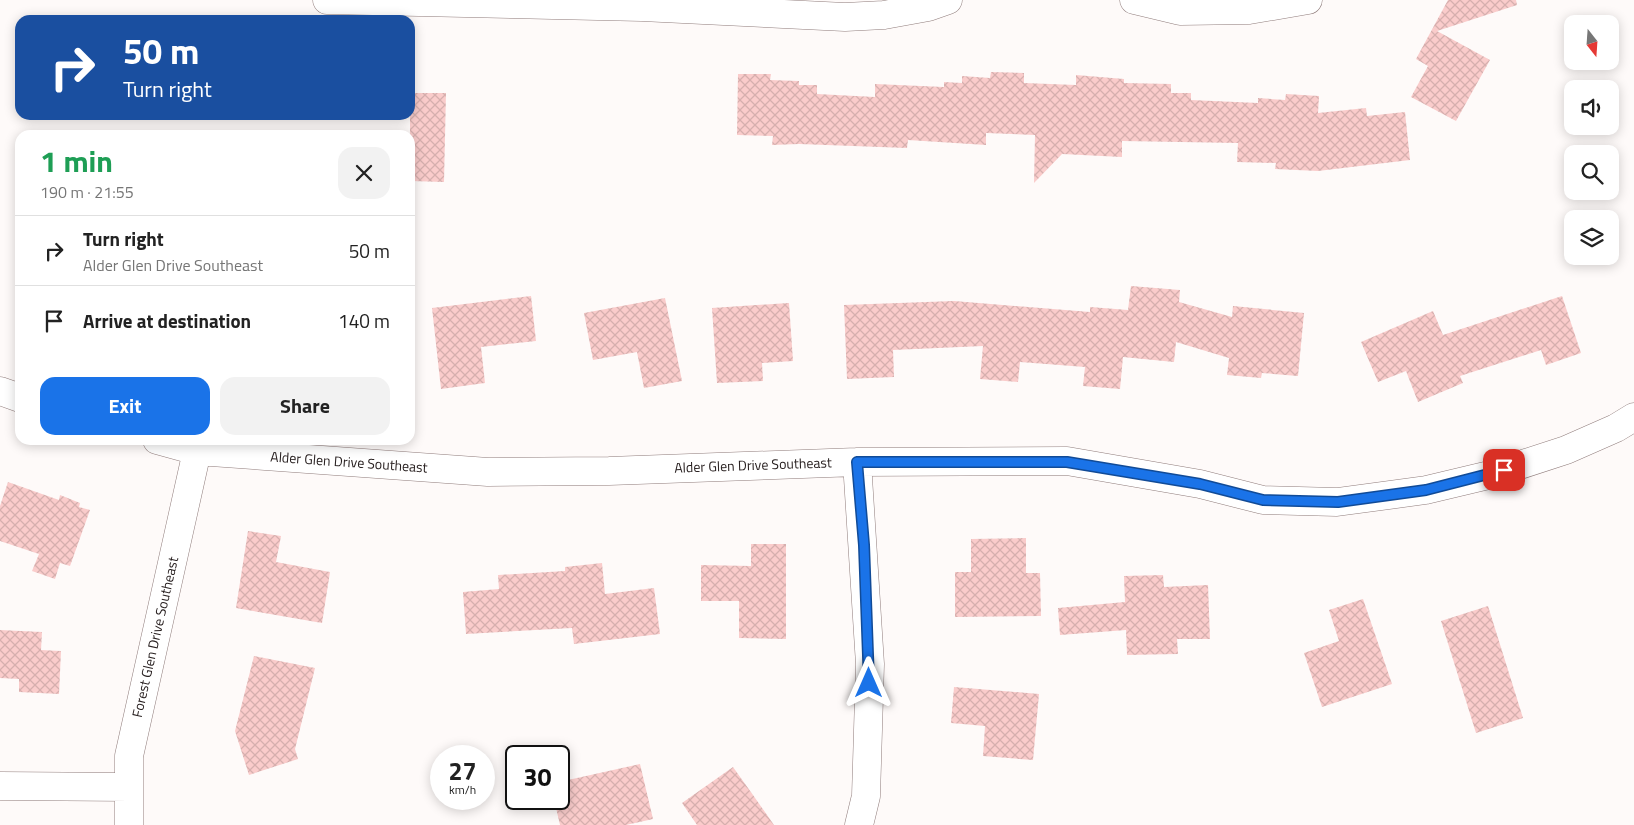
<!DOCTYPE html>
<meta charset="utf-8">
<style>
:root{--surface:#fff;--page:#f2f2f2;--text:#222;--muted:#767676;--line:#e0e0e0;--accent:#1a73e8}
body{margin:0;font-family:"Titillium Web",sans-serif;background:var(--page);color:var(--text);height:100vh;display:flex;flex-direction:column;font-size:19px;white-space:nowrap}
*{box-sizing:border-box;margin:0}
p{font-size:16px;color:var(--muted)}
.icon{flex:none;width:28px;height:28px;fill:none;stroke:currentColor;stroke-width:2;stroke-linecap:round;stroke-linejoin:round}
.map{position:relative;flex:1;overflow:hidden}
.details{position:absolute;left:15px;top:130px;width:400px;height:315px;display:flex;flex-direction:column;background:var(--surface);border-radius:15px;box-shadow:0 2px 12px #0003}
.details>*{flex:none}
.hud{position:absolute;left:15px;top:15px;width:400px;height:105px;border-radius:15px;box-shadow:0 2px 12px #0003;background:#1a4fa0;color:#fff;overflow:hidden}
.needle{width:32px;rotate:163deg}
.controls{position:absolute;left:1564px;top:15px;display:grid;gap:10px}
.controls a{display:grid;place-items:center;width:55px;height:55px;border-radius:10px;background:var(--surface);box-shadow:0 2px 12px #0003;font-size:25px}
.speed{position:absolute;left:430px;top:745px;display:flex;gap:10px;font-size:25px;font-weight:700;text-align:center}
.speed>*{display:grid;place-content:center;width:65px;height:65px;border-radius:50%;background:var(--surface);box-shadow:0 2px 12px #0003;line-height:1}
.speed small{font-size:12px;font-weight:400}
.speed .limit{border:2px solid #111;border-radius:8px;background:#fff;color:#111}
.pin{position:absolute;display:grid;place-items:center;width:42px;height:42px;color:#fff;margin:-21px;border-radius:10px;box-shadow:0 2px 8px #0006}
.me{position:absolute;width:55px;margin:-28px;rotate:0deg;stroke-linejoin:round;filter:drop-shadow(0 0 4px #0008)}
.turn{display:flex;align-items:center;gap:18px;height:105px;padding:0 25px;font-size:22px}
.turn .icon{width:65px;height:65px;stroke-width:2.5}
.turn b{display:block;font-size:35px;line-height:42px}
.round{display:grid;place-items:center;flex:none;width:52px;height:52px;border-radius:15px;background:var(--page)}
.overview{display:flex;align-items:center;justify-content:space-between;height:85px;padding:0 25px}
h1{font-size:30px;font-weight:700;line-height:38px;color:#1e9e55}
.action{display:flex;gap:10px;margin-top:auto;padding:10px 25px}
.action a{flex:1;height:58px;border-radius:15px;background:var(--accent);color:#fff;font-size:20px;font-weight:700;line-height:58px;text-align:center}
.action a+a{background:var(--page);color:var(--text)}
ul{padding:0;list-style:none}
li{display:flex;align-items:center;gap:15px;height:70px;padding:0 25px;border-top:1px solid var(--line)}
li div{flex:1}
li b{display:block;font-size:19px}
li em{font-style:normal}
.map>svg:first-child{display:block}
.building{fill:url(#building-cross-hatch)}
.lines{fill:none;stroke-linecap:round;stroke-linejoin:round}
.street-casing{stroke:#907d7c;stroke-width:29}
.street{stroke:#fff;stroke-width:28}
.route-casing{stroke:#114b97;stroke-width:12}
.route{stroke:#1a73e8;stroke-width:9}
.labels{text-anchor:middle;stroke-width:5;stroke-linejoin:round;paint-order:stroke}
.street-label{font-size:14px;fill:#292121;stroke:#fff}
</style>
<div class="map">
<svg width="1634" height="825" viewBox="0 0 1634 825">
<defs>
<pattern id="building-cross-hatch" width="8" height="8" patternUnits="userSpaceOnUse" patternTransform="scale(1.25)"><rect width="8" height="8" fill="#facccb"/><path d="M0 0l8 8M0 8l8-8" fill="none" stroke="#d6afae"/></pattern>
</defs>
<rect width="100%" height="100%" fill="#fefaf9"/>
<path class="building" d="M 1448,0 L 1516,0 L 1517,5 L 1437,31 L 1490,60 L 1456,121 L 1411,97 L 1428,66 L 1416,59 Z
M 991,72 L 1024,73 L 1024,83 L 1076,85 L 1076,75 L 1124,79 L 1124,83 L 1171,84 L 1171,93 L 1191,93 L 1191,100 L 1258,103 L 1258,98 L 1285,100 L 1286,94 L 1319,96 L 1318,113 L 1366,108 L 1367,116 L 1405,112 L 1410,160 L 1318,171 L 1275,169 L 1276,163 L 1237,162 L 1238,143 L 1122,141 L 1122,157 L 1062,154 L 1034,183 L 1035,135 L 986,133 L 986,145 L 908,140 L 907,148 L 799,144 L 772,145 L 773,136 L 737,135 L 738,74 L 771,74 L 770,80 L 799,81 L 799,85 L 817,85 L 817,94 L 875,97 L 875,84 L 944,87 L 944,82 L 962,83 L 962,76 L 990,78 Z
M 410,93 L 446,93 L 444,182 L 410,181 Z
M 1131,286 L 1180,290 L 1179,302 L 1232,317 L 1233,306 L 1304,313 L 1298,376 L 1262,373 L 1261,378 L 1227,375 L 1229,358 L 1176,342 L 1174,362 L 1123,357 L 1120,389 L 1083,386 L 1085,367 L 1020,362 L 1018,382 L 980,379 L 983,346 L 893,350 L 894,377 L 847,379 L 844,305 L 954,301 L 1090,312 L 1090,307 L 1128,310 Z
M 531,296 L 536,341 L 481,347 L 485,383 L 441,389 L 432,308 Z
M 1562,296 L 1581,353 L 1546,365 L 1541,350 L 1460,376 L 1463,383 L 1418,402 L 1406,371 L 1378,382 L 1361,342 L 1433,311 L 1443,335 Z
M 665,298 L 682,381 L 644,388 L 637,352 L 593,360 L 584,313 Z
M 789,303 L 793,361 L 762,363 L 763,381 L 717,383 L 712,308 Z
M 8,482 L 59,500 L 60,495 L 80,503 L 79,507 L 90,510 L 70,566 L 60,563 L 55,579 L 32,571 L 39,554 L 0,541 L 0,506 Z
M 248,531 L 281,536 L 276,562 L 330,572 L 322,623 L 236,608 Z
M 1026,538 L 1026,573 L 1040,573 L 1041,616 L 955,617 L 955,572 L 971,572 L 971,539 Z
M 751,544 L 786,544 L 786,639 L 739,638 L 739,601 L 701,601 L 701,565 L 751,566 Z
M 602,563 L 605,594 L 654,588 L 660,634 L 574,644 L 572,628 L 466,634 L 463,592 L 499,589 L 498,575 L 565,571 L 565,567 Z
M 1163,575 L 1164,587 L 1208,585 L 1210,639 L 1177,639 L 1178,654 L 1127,655 L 1126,630 L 1060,635 L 1058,608 L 1125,602 L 1124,576 Z
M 1363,599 L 1392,684 L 1322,707 L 1304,653 L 1339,641 L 1329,610 Z
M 1488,606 L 1523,718 L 1476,733 L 1441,621 Z
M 0,630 L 42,632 L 41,650 L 61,651 L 59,694 L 19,692 L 19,679 L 0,678 Z
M 254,656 L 315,668 L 295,749 L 298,759 L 249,775 L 235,731 Z
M 954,687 L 1039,694 L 1033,760 L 983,756 L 985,726 L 951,723 Z
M 640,764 L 653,819 L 626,825 L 560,825 L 554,799 L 559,799 L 559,782 Z
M 733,767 L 753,795 L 774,825 L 697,825 L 682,803 Z"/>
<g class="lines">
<defs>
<path id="street" d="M 327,0 L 642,7 L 845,17 L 884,15 L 928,7 L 948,0
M 1134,0 L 1180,11 L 1249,10 L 1308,0
M 0,391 L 20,398
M 157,440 L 197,451 L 488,472 L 609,471 L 857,462 L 1067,461 L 1200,484 L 1263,500 L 1337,502 L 1426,490 L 1489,475 L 1566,450 L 1616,428 L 1634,417
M 857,462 L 870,664 L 866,796 L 859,825
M 0,786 L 129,787
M 129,825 L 129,756 L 197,451"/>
</defs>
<use href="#street" class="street-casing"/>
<use href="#street" class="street"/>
</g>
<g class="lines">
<defs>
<path id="route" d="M 869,683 L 864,545 L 857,462 L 1067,462 L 1200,484 L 1263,500 L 1338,502 L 1426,490 L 1504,470"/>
</defs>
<use href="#route" class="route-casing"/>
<use href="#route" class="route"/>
</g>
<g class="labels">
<g class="street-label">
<text transform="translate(349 462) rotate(4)" y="5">Alder Glen Drive Southeast</text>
<text transform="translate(753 465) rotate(-2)" y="5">Alder Glen Drive Southeast</text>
<text transform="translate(155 637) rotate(-77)" y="5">Forest Glen Drive Southeast</text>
</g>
</g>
</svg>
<div class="controls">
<a><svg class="needle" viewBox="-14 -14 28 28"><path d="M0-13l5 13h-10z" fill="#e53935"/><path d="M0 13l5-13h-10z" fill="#767676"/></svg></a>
<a><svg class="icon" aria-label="sound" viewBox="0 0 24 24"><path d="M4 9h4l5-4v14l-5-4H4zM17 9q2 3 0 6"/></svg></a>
<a><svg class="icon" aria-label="search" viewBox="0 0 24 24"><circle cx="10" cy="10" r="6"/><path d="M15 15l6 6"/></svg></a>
<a><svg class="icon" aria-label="layers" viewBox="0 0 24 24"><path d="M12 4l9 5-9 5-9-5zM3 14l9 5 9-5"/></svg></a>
</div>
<div class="speed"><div>27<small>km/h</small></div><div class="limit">30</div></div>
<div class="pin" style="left:1504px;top:470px;background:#d93025"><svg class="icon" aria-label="arrive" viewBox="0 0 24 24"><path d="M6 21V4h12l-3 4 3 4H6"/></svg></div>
<svg class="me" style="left:869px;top:683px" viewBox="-20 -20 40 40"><path d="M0-17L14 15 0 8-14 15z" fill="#1a73e8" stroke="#fff" stroke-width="4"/></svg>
<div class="hud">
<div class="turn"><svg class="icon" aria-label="right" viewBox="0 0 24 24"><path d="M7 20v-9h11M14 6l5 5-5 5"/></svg><div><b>50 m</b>Turn right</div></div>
</div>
<section class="details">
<div class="overview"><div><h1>1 min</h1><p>190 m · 21:55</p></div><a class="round"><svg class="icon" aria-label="close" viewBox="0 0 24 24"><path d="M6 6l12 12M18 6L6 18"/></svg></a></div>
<ul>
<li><svg class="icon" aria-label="right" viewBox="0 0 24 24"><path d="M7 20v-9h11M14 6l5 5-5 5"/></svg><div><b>Turn right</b><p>Alder Glen Drive Southeast</p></div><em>50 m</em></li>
<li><svg class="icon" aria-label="arrive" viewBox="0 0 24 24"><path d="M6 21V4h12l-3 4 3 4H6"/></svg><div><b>Arrive at destination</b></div><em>140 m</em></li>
</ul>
<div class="action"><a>Exit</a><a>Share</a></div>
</section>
</div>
